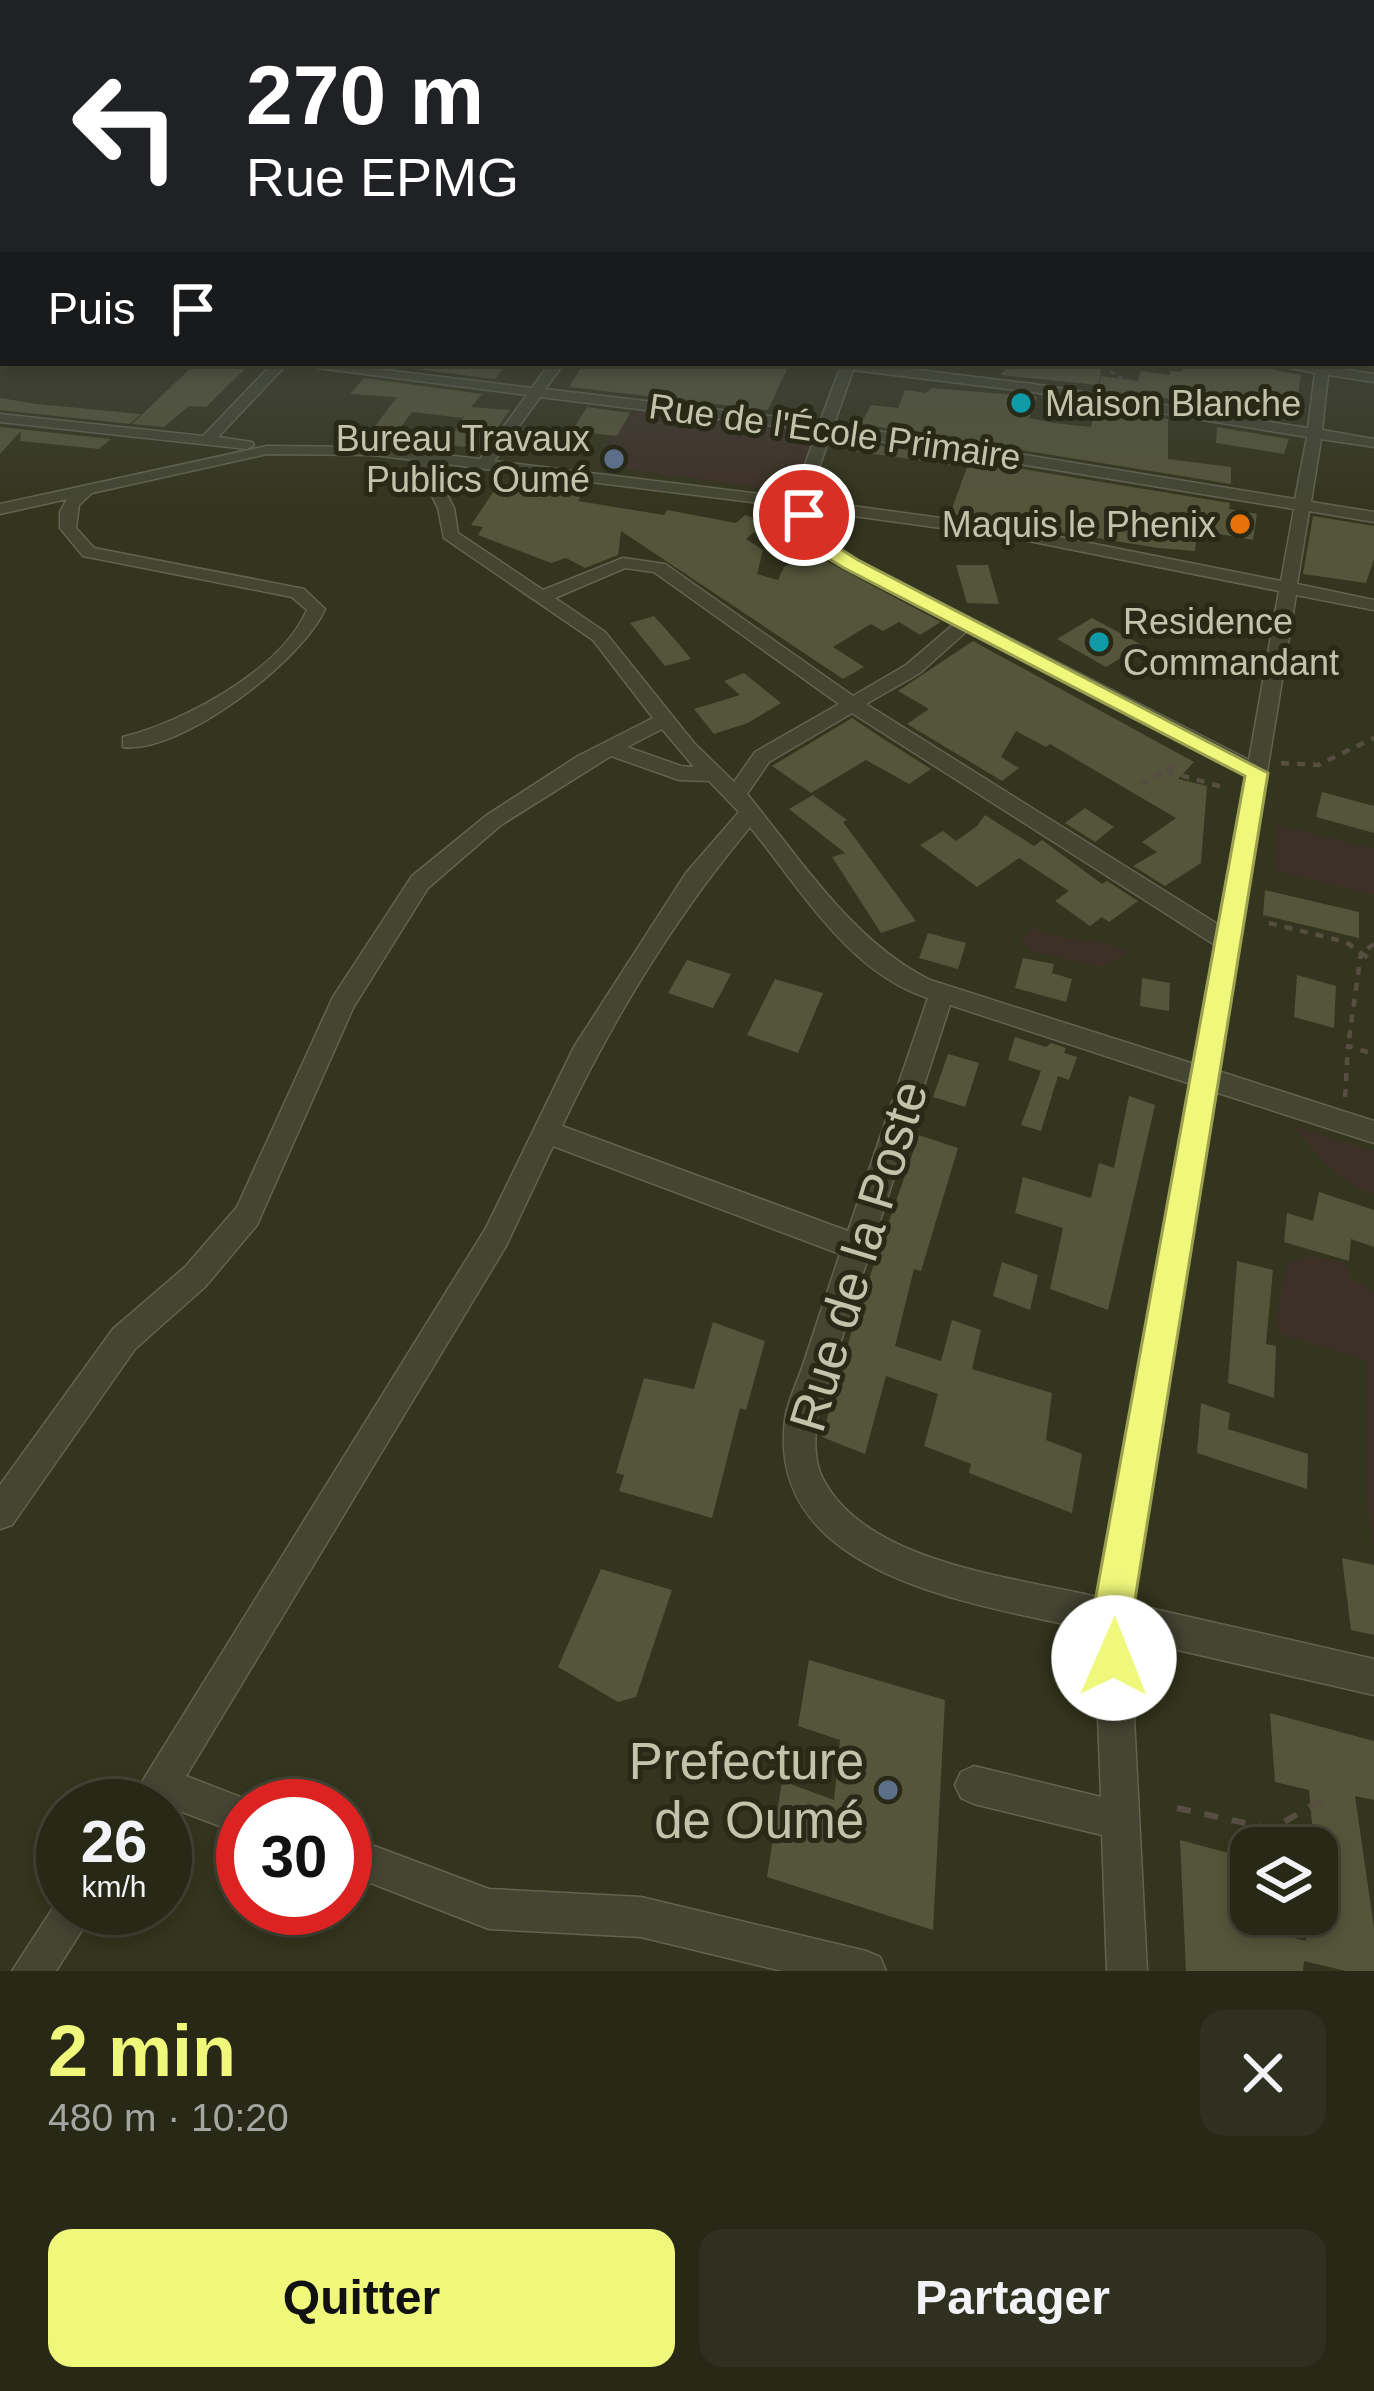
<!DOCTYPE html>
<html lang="fr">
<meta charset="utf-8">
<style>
:root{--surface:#272816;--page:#2f301f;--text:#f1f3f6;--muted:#a4a6a1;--line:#434435;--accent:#eff87b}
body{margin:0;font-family:Helvetica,sans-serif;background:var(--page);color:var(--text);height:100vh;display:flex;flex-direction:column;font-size:45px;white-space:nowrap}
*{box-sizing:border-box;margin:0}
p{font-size:39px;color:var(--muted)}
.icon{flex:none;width:66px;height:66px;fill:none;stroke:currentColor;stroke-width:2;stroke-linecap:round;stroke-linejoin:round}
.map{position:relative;height:1971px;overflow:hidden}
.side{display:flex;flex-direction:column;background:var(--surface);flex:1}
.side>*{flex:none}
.top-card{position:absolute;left:0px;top:0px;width:1374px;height:366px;box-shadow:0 6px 18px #0003,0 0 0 3px var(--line);background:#202124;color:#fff;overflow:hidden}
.fabs{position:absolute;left:1230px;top:1827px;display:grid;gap:24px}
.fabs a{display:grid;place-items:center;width:108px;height:108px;border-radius:24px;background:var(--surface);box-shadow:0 6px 18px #0003,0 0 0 3px var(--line);font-size:60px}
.speed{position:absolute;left:36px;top:1779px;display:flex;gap:24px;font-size:60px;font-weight:700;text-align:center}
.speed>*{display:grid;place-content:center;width:156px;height:156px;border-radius:50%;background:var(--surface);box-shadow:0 6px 18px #0003,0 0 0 3px var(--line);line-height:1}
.speed small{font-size:30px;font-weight:400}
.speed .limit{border:18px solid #d22;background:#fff;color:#111}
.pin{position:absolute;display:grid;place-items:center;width:102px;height:102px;color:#fff;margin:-51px;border:6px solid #fff;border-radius:50%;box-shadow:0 3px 12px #0007}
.me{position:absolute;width:132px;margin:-66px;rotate:1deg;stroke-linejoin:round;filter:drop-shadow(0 0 9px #0008)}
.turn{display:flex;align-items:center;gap:42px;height:252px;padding:0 48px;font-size:54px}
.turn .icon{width:156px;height:156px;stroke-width:2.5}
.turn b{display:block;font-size:84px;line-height:102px}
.then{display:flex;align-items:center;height:114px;padding:0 48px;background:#0003;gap:24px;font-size:45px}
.round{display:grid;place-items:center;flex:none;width:126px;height:126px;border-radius:24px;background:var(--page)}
.headline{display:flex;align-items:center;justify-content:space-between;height:204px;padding:0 48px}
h1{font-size:72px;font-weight:700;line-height:90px;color:var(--accent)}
.action{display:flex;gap:24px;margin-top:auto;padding:24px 48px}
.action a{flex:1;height:138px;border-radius:24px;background:var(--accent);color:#111;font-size:48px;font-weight:700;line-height:138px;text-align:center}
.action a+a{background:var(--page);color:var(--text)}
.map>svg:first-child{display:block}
.green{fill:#3d3127}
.building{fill:#54553a}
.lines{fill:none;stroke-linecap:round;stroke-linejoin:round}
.minor-casing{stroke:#62644f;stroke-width:3}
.secondary-casing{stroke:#62644f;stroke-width:3}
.path-far2{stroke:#574e42;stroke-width:3;stroke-dasharray:4.5 4.5;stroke-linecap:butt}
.path-far1{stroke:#574e42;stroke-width:4.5;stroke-dasharray:8 8;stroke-linecap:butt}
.path{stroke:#574e42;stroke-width:6;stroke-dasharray:14 14;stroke-linecap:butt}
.minor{fill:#444532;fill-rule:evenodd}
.secondary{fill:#565840;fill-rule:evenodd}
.route{fill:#eff87b;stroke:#9ba150;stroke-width:3}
.culture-dot{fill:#0f9aa8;stroke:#292917;stroke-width:4.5}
.service-dot{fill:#5c6f8a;stroke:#292917;stroke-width:4.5}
.food-dot{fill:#e8710a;stroke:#292917;stroke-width:4.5}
.labels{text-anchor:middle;stroke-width:10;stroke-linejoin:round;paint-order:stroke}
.far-poi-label{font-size:36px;fill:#c1c3ab;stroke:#292917;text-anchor:start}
.far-street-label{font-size:36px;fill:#c1c3ab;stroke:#292917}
.near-street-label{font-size:51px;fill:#c1c3ab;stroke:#292917}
.near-poi-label{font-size:51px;fill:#c1c3ab;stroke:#292917;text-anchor:end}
</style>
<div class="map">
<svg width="1374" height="1971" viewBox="0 0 1374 1971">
<rect width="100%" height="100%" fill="#34351e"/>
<path class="green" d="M 635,409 L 816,430 L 799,493 L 597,465 C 604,441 624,432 635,409 Z
M 1278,825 L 1374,849 L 1374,895 L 1273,870 Z
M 1032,927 C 1063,944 1098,935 1129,953 L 1101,967 L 1032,951 L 1021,941 Z
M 1294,1126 L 1374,1151 L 1374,1194 C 1339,1184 1316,1154 1294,1126 Z
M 1311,1256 L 1343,1262 L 1352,1279 L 1374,1292 L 1374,1545 L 1367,1501 L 1367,1361 L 1281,1334 L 1276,1321 L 1287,1264 Z"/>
<path class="building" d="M 196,363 L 248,366 L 206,407 L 189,406 L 164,427 L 132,424 Z
M 402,363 L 445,368 L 449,363 L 508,363 L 495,379 L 376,364 Z
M 584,363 L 745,363 L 788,367 L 768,410 L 569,387 Z
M 1012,363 L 1103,363 L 1098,385 L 1000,375 Z
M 1202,363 L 1240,363 L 1301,375 L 1294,421 L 1218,409 L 1219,405 L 1098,390 L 1101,376 L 1138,381 L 1141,371 L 1170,375 L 1170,371 L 1182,372 L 1182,367 L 1202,369 Z
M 364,378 L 482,394 L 471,407 L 510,410 L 487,442 L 476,448 L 446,445 L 466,413 L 462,418 L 412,412 L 397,432 L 372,430 L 397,397 L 350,394 Z
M 932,388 L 1037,397 L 1029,418 L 1054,423 L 1091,427 L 1095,407 L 1168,419 L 1168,459 L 1231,467 L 1231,484 L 861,424 L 871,405 L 898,408 L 905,390 L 925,393 Z
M 0,398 L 37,404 L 141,414 L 130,424 L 0,410 Z
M 587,407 L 630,413 L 617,436 L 572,431 Z
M 525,426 L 560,430 L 545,450 L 511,445 Z
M 0,427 L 111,439 L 99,449 L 20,441 L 21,431 L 0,454 Z
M 1217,427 L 1289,439 L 1284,454 L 1216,443 Z
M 851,441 L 1230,503 L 1229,509 L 1257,514 L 1253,540 L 1197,530 L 1195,551 L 1158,548 L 950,514 L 967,467 L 846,450 Z
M 496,488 L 581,496 L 578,501 L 664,515 L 667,510 L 736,523 L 745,515 L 766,522 L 746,539 L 763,550 L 757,574 L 778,580 L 784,567 L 811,553 L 941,622 L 920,635 L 899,622 L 883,631 L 871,624 L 833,647 L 864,667 L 843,679 L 621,531 L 618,555 L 585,568 L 566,558 L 551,563 L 478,535 L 483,527 L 471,525 Z
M 1313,516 L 1374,526 L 1374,559 L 1366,583 L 1303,574 Z
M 956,565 L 988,565 L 999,604 L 967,603 Z
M 654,616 L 678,643 L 691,659 L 665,666 L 630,623 Z
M 1092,618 L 1142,645 L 1106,667 L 1057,639 Z
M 973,641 L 1194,762 L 1178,779 L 1207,786 L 1201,863 L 1165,886 L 1133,866 L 1157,852 L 1142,842 L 1176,818 L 1050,744 L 1046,747 L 1016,731 L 1001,757 L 1019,768 L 1002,781 L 907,724 L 929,709 L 898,691 Z
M 744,673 L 781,703 L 748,723 L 714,734 L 694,709 L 740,695 L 724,681 Z
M 852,718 L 885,740 L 931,769 L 909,784 L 866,760 L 811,793 L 772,766 Z
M 1322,792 L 1374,806 L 1374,833 L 1316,817 Z
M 813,795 L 847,820 L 843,822 L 916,921 L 881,933 L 832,857 L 845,853 L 789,809 Z
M 1085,808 L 1114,827 L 1095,842 L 1065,823 Z
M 985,815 L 1034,846 L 1042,840 L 1102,884 L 1107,881 L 1138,901 L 1109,922 L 1102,917 L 1090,926 L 1055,901 L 1069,891 L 1019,858 L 977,887 L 920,845 L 943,831 L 956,841 L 977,826 Z
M 1265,890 L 1359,912 L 1359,938 L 1263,915 Z
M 928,933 L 966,943 L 958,969 L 919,958 Z
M 1023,958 L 1054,964 L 1052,973 L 1072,979 L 1066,1002 L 1015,988 Z
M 687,960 L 731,974 L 713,1008 L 668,993 Z
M 1297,975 L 1336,986 L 1334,1028 L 1294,1017 Z
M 1142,978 L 1170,983 L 1169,1011 L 1140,1006 Z
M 775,979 L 823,993 L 798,1053 L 747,1035 Z
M 1015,1037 L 1046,1047 L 1051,1043 L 1066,1048 L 1064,1053 L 1077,1057 L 1069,1080 L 1058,1076 L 1041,1131 L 1021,1125 L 1041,1071 L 1008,1060 Z
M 948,1054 L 979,1063 L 965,1107 L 933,1097 Z
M 1129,1096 L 1155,1105 L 1108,1310 L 1050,1289 L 1063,1228 L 1015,1213 L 1023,1177 L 1091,1198 L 1099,1163 L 1114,1168 Z
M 919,1135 L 958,1148 L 921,1271 L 914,1269 L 895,1346 L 941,1361 L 952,1320 L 981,1330 L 972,1369 L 1052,1393 L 1046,1440 L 1082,1454 L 1072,1513 L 969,1473 L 971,1464 L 924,1446 L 938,1394 L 886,1376 L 865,1454 L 822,1437 L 856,1316 Z
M 1319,1192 L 1374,1210 L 1374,1247 L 1351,1239 L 1349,1261 L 1284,1242 L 1287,1213 L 1313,1221 Z
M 1237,1261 L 1273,1270 L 1266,1344 L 1276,1346 L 1274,1398 L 1228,1383 Z
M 1002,1262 L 1038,1275 L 1030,1310 L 993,1296 Z
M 713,1322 L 765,1341 L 746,1410 L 740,1408 L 712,1518 L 619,1491 L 624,1475 L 616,1473 L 644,1378 L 694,1389 Z
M 1201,1403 L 1230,1413 L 1228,1429 L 1308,1454 L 1307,1489 L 1197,1453 Z
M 1342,1558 L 1374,1565 L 1374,1635 L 1351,1630 Z
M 601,1569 L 672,1590 L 636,1697 L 618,1702 L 558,1667 Z
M 809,1660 L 945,1700 L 933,1930 L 767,1877 L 782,1781 L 834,1800 L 840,1740 L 798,1726 Z
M 1270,1713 L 1374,1741 L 1374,1800 L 1355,1796 L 1374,1928 L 1374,1971 L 1346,1971 L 1304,1961 L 1303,1971 L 1186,1971 L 1180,1840 L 1251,1859 L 1251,1914 L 1257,1914 L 1258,1929 L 1306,1941 L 1305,1923 L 1321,1927 L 1309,1790 L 1275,1782 Z"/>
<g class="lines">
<defs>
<path id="minor" d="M 3,301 L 3,309 L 0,310 L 0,302 Z
M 0,326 L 3,326 L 3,334 L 0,334 Z
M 273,363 L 327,363 L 532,388 L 550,363 L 564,363 L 545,389 L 820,422 L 840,368 L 822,363 L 862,363 L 1033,384 L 1308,428 L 1315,373 L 1266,363 L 1330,363 L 1329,367 L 1374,374 L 1374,382 L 1328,375 L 1322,430 L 1374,439 L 1374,447 L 1321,439 L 1311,502 L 1374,512 L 1374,522 L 1309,511 L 1297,584 L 1374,600 L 1374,610 L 1296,595 L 1218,1071 L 1374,1121 L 1374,1143 L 1215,1092 L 1132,1604 L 1374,1659 L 1374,1695 L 1130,1639 L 1147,1971 L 1107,1971 L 1102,1835 L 974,1804 L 961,1798 L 955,1785 L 961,1772 L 974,1766 L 1101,1797 L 1095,1631 C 985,1605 765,1580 785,1420 C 787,1403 796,1385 802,1368 C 815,1330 827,1292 840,1254 L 553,1146 L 506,1246 L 186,1776 L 256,1803 L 258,1806 L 243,1806 L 243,1835 L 167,1806 L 165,1810 L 165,1806 L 127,1806 L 486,1228 L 574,1047 L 686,873 L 739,812 L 709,781 L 679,780 L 611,756 L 501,825 L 428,888 L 353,1008 L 257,1225 L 205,1287 L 135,1349 L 12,1525 L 0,1529 L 0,1485 L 113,1329 L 185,1267 L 237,1207 L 333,997 L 412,876 L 487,815 L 578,756 L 653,718 L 593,640 L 444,538 L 438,508 L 414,460 L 373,455 L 267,454 L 92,493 L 79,505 L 76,528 L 94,548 L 304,589 L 325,609 C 303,660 180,755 123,747 L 123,737 C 184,722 281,670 307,610 L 292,597 L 83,556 L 60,528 L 60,512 L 67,499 L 0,514 L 0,504 L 267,446 L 373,447 L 480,459 L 527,395 L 287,364 L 218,437 L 252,442 L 254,445 L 247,449 L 0,422 L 0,414 L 203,436 ZM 853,370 L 1033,392 L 1307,437 L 1295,499 L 834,424 ZM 540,397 L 817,431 L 793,498 L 494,461 ZM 831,433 L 1294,509 L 1281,581 L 1014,528 L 808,500 ZM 430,462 L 793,507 L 812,548 L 954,624 L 906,665 L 853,696 L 665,564 L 623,558 L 543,590 L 458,533 L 454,508 ZM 810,510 L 1014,538 L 1279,591 L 1249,760 L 857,560 L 825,541 ZM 625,568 L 654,572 L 839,704 L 755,752 L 734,782 L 694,743 L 605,632 L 555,598 ZM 967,631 L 1246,776 L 1219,925 L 866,704 L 920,673 ZM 852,713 L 1215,945 L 1194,1064 L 930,980 C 852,941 802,861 747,794 L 769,762 ZM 662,729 L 694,767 L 681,766 L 627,747 ZM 750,827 C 801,889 848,972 928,998 L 848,1231 L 562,1126 C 612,1020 675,917 750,827 ZM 950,1005 L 1191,1084 L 1098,1597 C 1015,1577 867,1564 823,1479 C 813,1460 815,1436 817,1415 Z
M 345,1835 L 489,1889 L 641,1897 L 866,1951 L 880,1957 L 886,1971 L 782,1971 L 641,1937 L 489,1929 L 345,1873 Z
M 62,1894 L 63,1908 L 96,1908 L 56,1971 L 12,1971 Z"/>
<path id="secondary" d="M 0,237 L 3,237 L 3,247 L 0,247 Z
M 1371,320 L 1374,320 L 1374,331 L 1371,331 Z"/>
</defs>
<use href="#minor" class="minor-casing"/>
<use href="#secondary" class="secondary-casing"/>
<path class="path-far2" d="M 1081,363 L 1104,367
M 1109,363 L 1111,372 L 1122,378 L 1121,385"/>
<path class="path-far1" d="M 1281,763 L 1318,765 L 1374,738
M 1166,771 L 1226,788
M 1141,785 L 1174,766
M 1269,923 L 1346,942 L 1361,953 L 1348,1046
M 1374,944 L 1361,953 L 1374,961
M 1345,1097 L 1348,1046 L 1374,1054"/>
<path class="path" d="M 1177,1808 L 1272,1829 L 1330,1795"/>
<use href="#minor" class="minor"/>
<use href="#secondary" class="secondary"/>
</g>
<linearGradient id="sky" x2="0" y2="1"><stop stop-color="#1d1d10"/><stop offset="0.46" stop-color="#4a514c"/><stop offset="1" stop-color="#4a514c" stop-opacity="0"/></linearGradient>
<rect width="1374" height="509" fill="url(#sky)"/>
<path class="route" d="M 804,510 L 811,511 L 826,540 L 858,560 L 1268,773 L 1132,1618 L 1134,1658 L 1128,1673 L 1114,1679 L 1099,1673 L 1093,1658 L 1092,1618 L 1245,776 L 844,568 L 811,548 L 795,515 Z"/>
<g class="culture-dot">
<circle cx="1021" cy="403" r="12"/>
<circle cx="1099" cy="642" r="12"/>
</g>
<g class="service-dot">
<circle cx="614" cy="459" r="12"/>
<circle cx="888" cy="1790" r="12"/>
</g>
<circle class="food-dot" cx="1240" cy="524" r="12"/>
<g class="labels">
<g class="far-poi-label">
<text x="1045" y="416">Maison Blanche</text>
<text x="590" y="451" text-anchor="end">Bureau Travaux<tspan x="590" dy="41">Publics Oumé</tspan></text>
<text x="1216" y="537" text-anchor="end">Maquis le Phenix</text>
<text x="1123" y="634">Residence<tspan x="1123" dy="41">Commandant</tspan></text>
</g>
<g class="far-street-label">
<text transform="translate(835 431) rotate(8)" y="13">Rue de l'École Primaire</text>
</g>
<g class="near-street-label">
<text transform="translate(858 1256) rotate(-73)" y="18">Rue de la Poste</text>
</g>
<g class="near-poi-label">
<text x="864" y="1779">Prefecture<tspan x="864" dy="59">de Oumé</tspan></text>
</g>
</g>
</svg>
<div class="fabs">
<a><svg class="icon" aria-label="layers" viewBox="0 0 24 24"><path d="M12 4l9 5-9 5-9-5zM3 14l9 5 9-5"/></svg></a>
</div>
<div class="speed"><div>26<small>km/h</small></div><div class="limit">30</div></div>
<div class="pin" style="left:804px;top:515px;background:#d93025"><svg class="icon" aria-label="arrive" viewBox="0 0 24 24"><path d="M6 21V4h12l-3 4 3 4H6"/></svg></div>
<svg class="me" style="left:1114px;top:1658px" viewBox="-20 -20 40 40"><circle r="19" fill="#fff"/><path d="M0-13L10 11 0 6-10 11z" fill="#eff87b"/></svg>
<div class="top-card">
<div class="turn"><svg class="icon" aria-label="left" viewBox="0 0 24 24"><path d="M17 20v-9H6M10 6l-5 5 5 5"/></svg><div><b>270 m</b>Rue EPMG</div></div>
<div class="then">Puis<svg class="icon" aria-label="arrive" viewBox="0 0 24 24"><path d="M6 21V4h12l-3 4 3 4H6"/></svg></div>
</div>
</div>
<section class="side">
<div class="headline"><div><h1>2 min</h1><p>480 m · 10:20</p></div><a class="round"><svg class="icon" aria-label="close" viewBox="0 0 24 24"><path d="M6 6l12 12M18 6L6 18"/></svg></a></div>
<div class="action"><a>Quitter</a><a>Partager</a></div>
</section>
